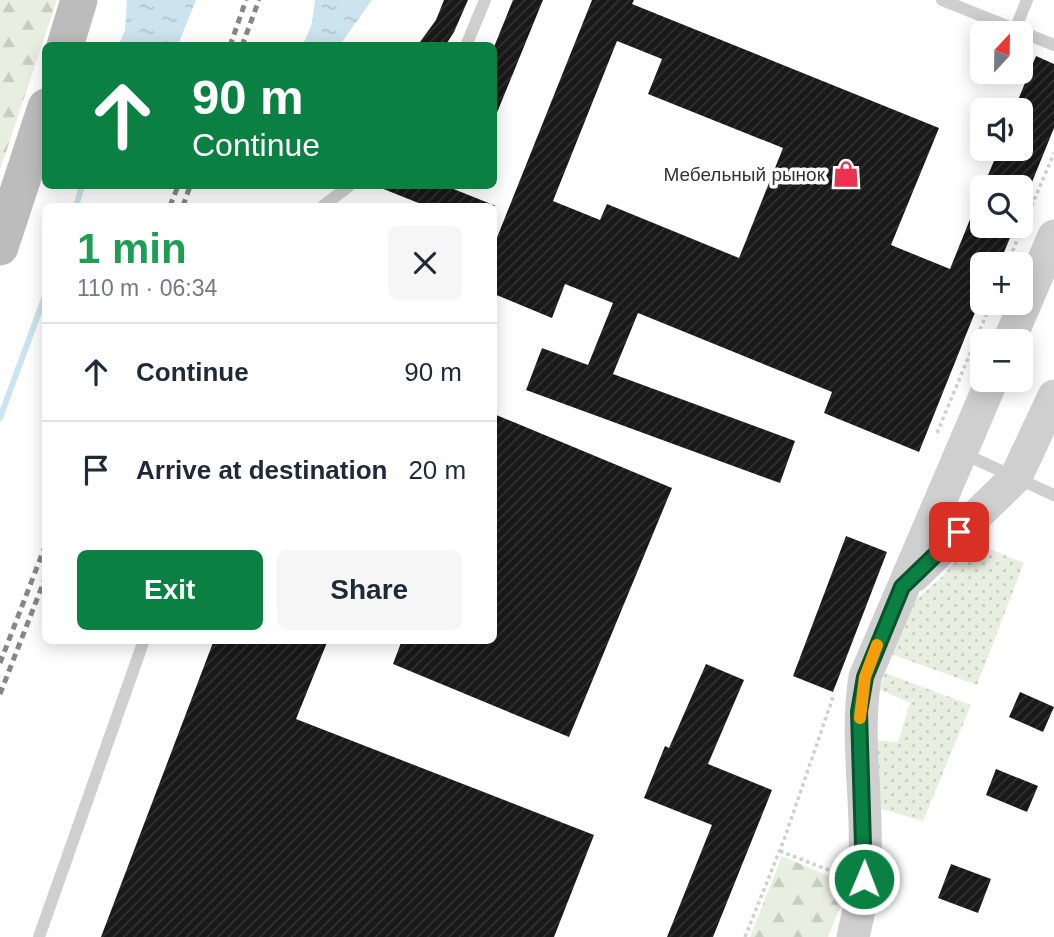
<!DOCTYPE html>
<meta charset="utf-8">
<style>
:root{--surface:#fff;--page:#f6f6f7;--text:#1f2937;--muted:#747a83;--line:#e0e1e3;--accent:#0b8043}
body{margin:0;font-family:Helvetica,sans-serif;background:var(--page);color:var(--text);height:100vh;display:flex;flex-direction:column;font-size:26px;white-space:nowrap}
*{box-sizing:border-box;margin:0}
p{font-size:23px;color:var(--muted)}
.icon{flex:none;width:38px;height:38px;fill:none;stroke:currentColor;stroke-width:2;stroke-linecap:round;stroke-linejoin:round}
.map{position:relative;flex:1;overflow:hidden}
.sheet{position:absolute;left:42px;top:203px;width:455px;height:441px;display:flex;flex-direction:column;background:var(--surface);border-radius:10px;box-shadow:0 4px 18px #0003}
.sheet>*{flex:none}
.top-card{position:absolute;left:42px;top:42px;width:455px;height:147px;border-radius:10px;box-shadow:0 4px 18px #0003;background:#0b8043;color:#fff;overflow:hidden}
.needle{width:46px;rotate:22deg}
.fabs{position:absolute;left:970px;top:21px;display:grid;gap:14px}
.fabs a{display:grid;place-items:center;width:63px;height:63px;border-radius:10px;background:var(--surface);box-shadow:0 4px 18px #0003;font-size:35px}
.pin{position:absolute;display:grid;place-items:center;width:60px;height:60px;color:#fff;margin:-30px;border-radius:14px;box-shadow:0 4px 10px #0006}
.me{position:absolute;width:77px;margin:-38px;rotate:1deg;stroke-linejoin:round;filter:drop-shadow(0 0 5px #0008)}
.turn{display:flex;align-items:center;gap:24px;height:147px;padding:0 35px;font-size:32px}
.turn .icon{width:91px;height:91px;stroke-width:2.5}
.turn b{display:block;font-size:49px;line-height:60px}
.round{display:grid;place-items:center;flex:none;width:74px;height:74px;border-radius:10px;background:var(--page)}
.head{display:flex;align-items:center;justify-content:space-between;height:119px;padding:0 35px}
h1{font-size:42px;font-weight:700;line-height:52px;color:#1e9e55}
.action{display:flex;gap:14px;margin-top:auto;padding:14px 35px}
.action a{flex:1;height:80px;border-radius:10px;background:var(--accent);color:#fff;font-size:28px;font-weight:700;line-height:80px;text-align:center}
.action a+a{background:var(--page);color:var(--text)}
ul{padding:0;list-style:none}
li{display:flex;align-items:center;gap:21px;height:98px;padding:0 35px;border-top:2px solid var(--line)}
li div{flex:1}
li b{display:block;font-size:26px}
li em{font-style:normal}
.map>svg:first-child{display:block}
.grass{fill:url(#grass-dots)}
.forest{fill:url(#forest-firs)}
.water{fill:url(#water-ripples)}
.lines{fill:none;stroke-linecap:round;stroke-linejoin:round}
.stream{stroke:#cce4ee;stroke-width:6}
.building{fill:url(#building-hatch);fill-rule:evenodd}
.path{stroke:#cfcfcf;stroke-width:3.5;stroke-dasharray:3.5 3.5;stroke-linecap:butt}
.service{stroke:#cfcfcf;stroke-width:12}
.tertiary{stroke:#cfcfcf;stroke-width:33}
.secondary{stroke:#bcbcbc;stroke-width:37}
.rail{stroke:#878787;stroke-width:5;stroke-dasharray:7 5;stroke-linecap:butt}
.route-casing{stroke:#07532c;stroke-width:18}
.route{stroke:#0b8043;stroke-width:12}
.slow{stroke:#f59e0b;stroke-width:12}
.labels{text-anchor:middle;stroke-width:7;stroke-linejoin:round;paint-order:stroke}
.poi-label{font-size:19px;fill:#323232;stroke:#fff;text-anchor:end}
</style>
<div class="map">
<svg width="1054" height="937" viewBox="0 0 1054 937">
<defs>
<pattern id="grass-dots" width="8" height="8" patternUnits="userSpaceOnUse" patternTransform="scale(1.75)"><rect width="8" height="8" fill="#e9efe0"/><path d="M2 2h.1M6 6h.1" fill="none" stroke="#c8cdc1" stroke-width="1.8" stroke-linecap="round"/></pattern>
<pattern id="forest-firs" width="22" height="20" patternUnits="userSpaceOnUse" patternTransform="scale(1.75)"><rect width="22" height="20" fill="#e9efe0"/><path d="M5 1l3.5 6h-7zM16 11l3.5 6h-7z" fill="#c8cdc1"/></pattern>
<pattern id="water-ripples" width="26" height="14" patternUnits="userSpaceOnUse" patternTransform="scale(1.75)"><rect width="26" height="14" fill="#cce4ee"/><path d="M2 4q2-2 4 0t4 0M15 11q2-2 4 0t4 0" fill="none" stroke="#b0c4cd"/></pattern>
<pattern id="building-hatch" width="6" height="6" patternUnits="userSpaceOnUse" patternTransform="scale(1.75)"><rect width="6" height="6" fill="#191919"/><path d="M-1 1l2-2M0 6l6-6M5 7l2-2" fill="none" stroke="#323232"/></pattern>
</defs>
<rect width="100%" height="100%" fill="#fff"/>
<path class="grass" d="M 970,541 L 1024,563 L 977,685 L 891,654 L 912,603 L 943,576 Z
M 885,673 L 971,705 L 923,821 L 881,809 L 873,740 L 898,742 L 910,703 L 879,689 Z"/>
<path class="forest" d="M 0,0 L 57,0 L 0,170 Z
M 782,856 L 842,882 L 844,898 L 828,937 L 750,937 Z"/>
<path class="water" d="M 127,0 L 196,0 L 178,45 L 119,45 L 125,30 Z
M 315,0 L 372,0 L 340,45 L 303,45 L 312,23 Z"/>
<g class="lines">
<path class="stream" d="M 76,206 L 82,186
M 0,418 L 46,293"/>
</g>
<path class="building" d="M 444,0 L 468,0 L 454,32 L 445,46 L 417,46 L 436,20 Z
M 513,0 L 543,0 L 494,120 L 494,47 Z
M 592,0 L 634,0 L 632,4 L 939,128 L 891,245 L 950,269 L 981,192 L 982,226 L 1015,226 L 999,264 L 982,264 L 982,295 L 919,452 L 824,413 L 832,392 L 638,313 L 613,374 L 795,441 L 780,483 L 526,390 L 542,348 L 588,365 L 613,303 L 565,284 L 552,318 L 494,294 L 494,245 ZM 617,41 L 662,59 L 648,94 L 783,148 L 739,258 L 607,204 L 600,220 L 553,201 Z
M 1036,56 L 1054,64 L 1054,128 L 1030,187 L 983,187 L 999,149 L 1020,149 L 1020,110 L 1014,110 Z
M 376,186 L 446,186 L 496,206 L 426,206 Z
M 494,414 L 672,488 L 569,737 L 393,664 L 402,640 L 494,640 Z
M 846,536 L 887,552 L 833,692 L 793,676 Z
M 214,640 L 328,640 L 296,719 L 594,835 L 554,937 L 101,937 Z
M 706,664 L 744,680 L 708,764 L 772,790 L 713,937 L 667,937 L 712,825 L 644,798 L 665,746 L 669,748 Z
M 1020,692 L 1054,707 L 1043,732 L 1009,717 Z
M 996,769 L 1038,786 L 1027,812 L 986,795 Z
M 951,864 L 991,879 L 978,913 L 938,898 Z"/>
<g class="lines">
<path class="path" d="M 1007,264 L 1054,153
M 937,433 L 991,303
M 780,851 L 836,873
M 745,937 L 785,837 L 834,694"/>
<path class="service" d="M 942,0 L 1054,45
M 1015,30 L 1027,0
M 466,46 L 485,0
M 323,206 L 349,186
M 962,453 L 1054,495
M 39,937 L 144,640"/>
<path class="tertiary" d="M 1009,341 L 1054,236
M 914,576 L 1016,477 L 1054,396
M 853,937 C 859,912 864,888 865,862 C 868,800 855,739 865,677 L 992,380"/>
<path class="secondary" d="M 65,46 L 79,0
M 0,247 L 46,107"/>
<path class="rail" d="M 230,46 L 246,0
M 242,46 L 259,0
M 170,206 L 178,186
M 183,206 L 190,186
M 0,663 L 46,544
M 0,694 L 46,576"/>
</g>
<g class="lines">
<defs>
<path id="route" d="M 864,879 L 859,712 L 865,677 L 902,587 L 959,532"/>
</defs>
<use href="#route" class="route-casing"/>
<use href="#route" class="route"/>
<path class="slow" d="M 860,718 L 865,677 L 877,645"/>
</g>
<defs>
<symbol id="shop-bare" viewBox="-9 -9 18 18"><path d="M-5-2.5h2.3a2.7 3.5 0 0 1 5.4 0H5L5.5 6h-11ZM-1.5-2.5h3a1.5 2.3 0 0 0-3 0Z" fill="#ec304f" stroke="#fff" stroke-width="2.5" paint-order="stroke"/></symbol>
</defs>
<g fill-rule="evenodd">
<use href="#shop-bare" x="827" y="155" width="38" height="38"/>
</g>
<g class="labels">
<g class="poi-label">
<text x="825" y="181">Мебельный рынок</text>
</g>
</g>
</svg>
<div class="fabs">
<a><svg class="needle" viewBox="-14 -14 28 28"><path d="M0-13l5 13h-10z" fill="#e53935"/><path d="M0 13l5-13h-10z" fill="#747a83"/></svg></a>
<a><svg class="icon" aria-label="sound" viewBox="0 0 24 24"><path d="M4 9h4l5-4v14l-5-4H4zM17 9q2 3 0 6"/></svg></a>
<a><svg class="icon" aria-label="search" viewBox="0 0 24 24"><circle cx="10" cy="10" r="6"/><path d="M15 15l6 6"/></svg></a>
<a>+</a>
<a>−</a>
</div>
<div class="pin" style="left:959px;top:532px;background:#d93025"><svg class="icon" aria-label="arrive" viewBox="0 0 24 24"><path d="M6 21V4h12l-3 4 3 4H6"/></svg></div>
<svg class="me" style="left:864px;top:879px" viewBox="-20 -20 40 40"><circle r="17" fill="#0b8043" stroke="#fff" stroke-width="3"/><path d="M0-11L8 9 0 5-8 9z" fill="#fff"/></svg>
<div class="top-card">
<div class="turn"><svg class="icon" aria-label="ahead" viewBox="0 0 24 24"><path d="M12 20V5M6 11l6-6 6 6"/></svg><div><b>90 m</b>Continue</div></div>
</div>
<section class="sheet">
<div class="head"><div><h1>1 min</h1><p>110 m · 06:34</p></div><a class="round"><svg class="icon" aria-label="close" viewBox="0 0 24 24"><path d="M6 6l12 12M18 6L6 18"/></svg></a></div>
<ul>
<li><svg class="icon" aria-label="ahead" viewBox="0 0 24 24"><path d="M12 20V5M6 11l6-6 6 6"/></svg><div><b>Continue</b></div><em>90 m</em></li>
<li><svg class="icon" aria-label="arrive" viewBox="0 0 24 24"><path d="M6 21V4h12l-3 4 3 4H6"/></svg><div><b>Arrive at destination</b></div><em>20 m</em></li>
</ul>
<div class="action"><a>Exit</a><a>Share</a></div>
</section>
</div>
